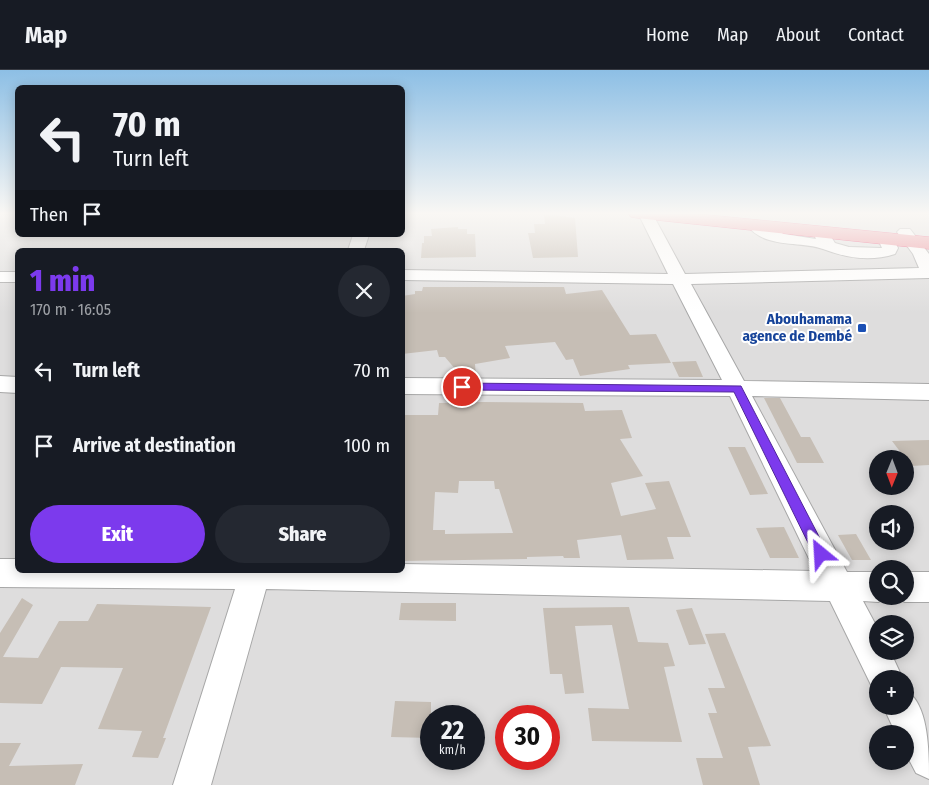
<!DOCTYPE html>
<meta charset="utf-8">
<style>
:root{--surface:#171b24;--page:#242831;--text:#f1f3f6;--muted:#9ea1a6;--line:#363941;--accent:#7c3aed}
body{margin:0;font-family:"Fira Sans Condensed",sans-serif;background:var(--page);color:var(--text);height:100vh;display:flex;flex-direction:column;font-size:19px;white-space:nowrap}
*{box-sizing:border-box;margin:0}
p{font-size:16px;color:var(--muted)}
.icon{flex:none;width:28px;height:28px;fill:none;stroke:currentColor;stroke-width:2;stroke-linecap:round;stroke-linejoin:round}
.map{position:relative;flex:1;overflow:hidden}
.sheet{position:absolute;left:15px;top:178px;width:390px;height:325px;display:flex;flex-direction:column;background:var(--surface);border-radius:8px;box-shadow:0 2px 12px #0003}
.sheet>*{flex:none}
.guide{position:absolute;left:15px;top:15px;width:390px;height:152px;border-radius:8px;box-shadow:0 2px 12px #0003;background:#171b24;color:var(--text);overflow:hidden}
.needle{width:32px;rotate:181deg}
.controls{position:absolute;left:869px;top:380px;display:grid;gap:10px}
.controls a{display:grid;place-items:center;width:45px;height:45px;border-radius:50%;background:var(--surface);box-shadow:0 2px 12px #0003;font-size:25px}
.speed{position:absolute;left:420px;top:635px;display:flex;gap:10px;font-size:25px;font-weight:700;text-align:center}
.speed>*{display:grid;place-content:center;width:65px;height:65px;border-radius:50%;background:var(--surface);box-shadow:0 2px 12px #0003;line-height:1}
.speed small{font-size:12px;font-weight:400}
.speed .limit{border:8px solid #d22;background:#fff;color:#111}
.pin{position:absolute;display:grid;place-items:center;width:42px;height:42px;color:#fff;margin:-21px;border:2px solid #fff;border-radius:50%;box-shadow:0 1px 5px #0007}
.me{position:absolute;width:55px;margin:-28px;rotate:333deg;stroke-linejoin:round;filter:drop-shadow(0 0 4px #0008)}
.turn{display:flex;align-items:center;gap:18px;height:105px;padding:0 15px;font-size:22px}
.turn .icon{width:65px;height:65px;stroke-width:2.5}
.turn b{display:block;font-size:35px;line-height:42px}
.then{display:flex;align-items:center;height:48px;padding:0 15px;background:#0003;gap:10px;font-size:19px}
.round{display:grid;place-items:center;flex:none;width:52px;height:52px;border-radius:26px;background:var(--page)}
.headline{display:flex;align-items:center;justify-content:space-between;height:85px;padding:0 15px}
h1{font-size:30px;font-weight:800;line-height:38px;color:var(--accent)}
.button{display:flex;gap:10px;margin-top:auto;padding:10px 15px}
.button a{flex:1;height:58px;border-radius:30px;background:var(--accent);color:#fff;font-size:20px;font-weight:800;line-height:58px;text-align:center}
.button a+a{background:var(--page);color:var(--text)}
ul{padding:0;list-style:none}
li{display:flex;align-items:center;gap:15px;height:75px;padding:0 15px}
li div{flex:1}
li b{display:block;font-size:19px}
li em{font-style:normal}
header{display:flex;align-items:center;gap:30px;box-sizing:border-box;height:70px;padding:0 25px;background:var(--surface);border-bottom:1px solid var(--line)}
header strong{font-size:24px}
nav{display:flex;gap:28px;margin-inline-start:auto;font-size:18px}
.map>svg:first-child{display:block}
.residential{fill:#dedddd;fill-rule:evenodd}
.building{fill:#c6beb5;fill-rule:evenodd}
.lines{fill:none;stroke-linecap:round;stroke-linejoin:round}
.minor-casing{stroke:#a7a7a7;stroke-width:2}
.highway-casing{stroke:#e41d54;stroke-width:1}
.minor{fill:#fff;fill-rule:evenodd}
.highway{fill:#ec8a95;fill-rule:evenodd}
.route{fill:#7c3aed;stroke:#51269a}
.transit-dot{fill:#1a4fb4;stroke:#fff;stroke-width:2}
.labels{text-anchor:middle;stroke-width:4;stroke-linejoin:round;paint-order:stroke}
.transit-label{font-size:15px;font-weight:bold;fill:#164399;stroke:#fff;text-anchor:end}
</style>
<header>
<strong>Map</strong>
<nav><a>Home</a><a>Map</a><a>About</a><a>Contact</a></nav>
</header>
<div class="map">
<svg width="929" height="715" viewBox="0 0 929 715">
<rect width="100%" height="100%" fill="#f1eee6"/>
<path class="residential" d="M 0,143 L 17,143 L 18,165 L 402,165 L 403,143 L 929,143 L 929,715 L 0,715 ZM 18,180 L 402,180 L 402,500 L 18,500 ZM 878,389 L 905,389 L 905,416 L 878,416 ZM 878,444 L 905,444 L 905,471 L 878,471 ZM 878,499 L 905,499 L 905,526 L 878,526 ZM 878,554 L 905,554 L 905,581 L 878,581 ZM 878,609 L 905,609 L 905,636 L 878,636 ZM 431,646 L 474,646 L 474,689 L 431,689 ZM 506,646 L 549,646 L 549,689 L 506,689 ZM 878,664 L 905,664 L 905,691 L 878,691 Z"/>
<path class="building" d="M 544,144 L 575,148 L 578,187 L 533,188 L 528,163 L 535,163 L 534,154 L 545,154 Z
M 458,157 L 458,159 L 467,159 L 467,164 L 475,164 L 476,187 L 421,188 L 422,173 L 424,173 L 424,166 L 432,166 L 431,159 Z
M 423,217 L 564,217 L 566,224 L 602,220 L 630,265 L 656,264 L 671,293 L 628,295 L 630,299 L 580,306 L 573,289 L 566,290 L 555,272 L 505,276 L 510,288 L 475,294 L 476,307 L 461,306 L 445,287 L 439,287 L 437,280 L 402,284 L 402,226 L 415,224 L 415,221 L 422,221 Z
M 696,291 L 703,307 L 679,307 L 672,292 Z
M 764,328 L 780,328 L 801,367 L 810,367 L 824,393 L 797,393 Z
M 483,332 L 583,333 L 585,341 L 622,340 L 632,368 L 620,369 L 643,406 L 611,413 L 621,446 L 656,439 L 645,413 L 669,411 L 691,467 L 667,467 L 674,489 L 627,490 L 621,465 L 577,470 L 580,488 L 564,488 L 563,486 L 527,487 L 527,489 L 402,491 L 402,345 L 438,345 L 439,333 ZM 459,411 L 494,411 L 495,419 L 499,419 L 513,463 L 445,464 L 445,460 L 433,460 L 435,422 L 458,423 Z
M 929,370 L 929,395 L 911,396 L 892,371 Z
M 728,377 L 745,377 L 768,424 L 750,425 Z
M 784,457 L 799,488 L 770,488 L 756,458 Z
M 856,464 L 871,490 L 852,490 L 838,465 Z
M 22,528 L 33,535 L 3,587 L 38,588 L 59,551 L 88,551 L 97,534 L 211,537 L 163,668 L 166,668 L 158,688 L 132,687 L 142,661 L 98,659 L 123,598 L 61,597 L 42,634 L 0,633 L 0,563 Z
M 401,533 L 456,533 L 456,551 L 399,550 Z
M 629,537 L 638,572 L 668,573 L 675,596 L 664,597 L 682,672 L 592,671 L 588,638 L 629,639 L 612,555 L 575,556 L 584,623 L 565,624 L 562,604 L 550,604 L 543,538 Z
M 692,538 L 706,574 L 689,575 L 676,540 Z
M 725,563 L 771,676 L 748,677 L 760,715 L 703,715 L 696,688 L 723,688 L 708,643 L 717,643 L 708,618 L 725,618 L 705,564 Z
M 395,631 L 431,632 L 431,668 L 391,667 Z
M 0,673 L 21,673 L 9,696 L 83,694 L 75,715 L 0,715 Z"/>
<g class="lines">
<defs>
<path id="minor" d="M 638,143 L 652,143 L 685,204 L 919,198 L 913,184 L 897,162 L 900,159 L 910,159 L 929,184 L 929,208 L 691,214 L 744,311 L 929,314 L 929,330 L 752,326 L 847,502 L 878,502 L 878,526 L 889,527 L 878,532 L 863,531 L 878,559 L 878,581 L 890,581 L 903,609 L 878,609 L 878,623 L 874,621 L 830,531 L 266,519 L 211,715 L 173,715 L 235,519 L 0,517 L 0,489 L 18,489 L 18,500 L 402,500 L 402,494 L 815,501 L 730,326 L 402,324 L 402,308 L 722,310 L 673,214 L 402,210 L 402,200 L 668,204 Z
M 755,150 L 784,164 L 816,169 L 813,162 L 816,159 L 826,159 L 835,173 L 849,177 L 882,178 L 878,169 L 880,166 L 892,166 L 898,178 L 895,184 C 870,192 847,188 823,179 C 801,171 764,179 747,155 L 750,152 Z
M 353,165 L 369,165 L 364,180 L 348,180 Z
M 0,202 L 18,202 L 18,212 L 0,212 Z
M 0,306 L 18,307 L 18,323 L 0,322 Z
M 905,502 L 929,502 L 929,532 L 905,532 L 894,527 L 905,526 Z
M 905,620 C 929,633 929,682 929,709 L 916,703 L 905,682 L 905,664 L 896,664 L 883,636 L 905,636 Z"/>
<path id="highway" d="M 628,143 L 688,143 L 929,167 L 929,179 L 637,148 L 631,147 Z"/>
</defs>
<use href="#minor" class="minor-casing"/>
<use href="#highway" class="highway-casing"/>
<use href="#minor" class="minor"/>
<use href="#highway" class="highway"/>
</g>
<linearGradient id="sky" x2="0" y2="1"><stop stop-color="#8dbfe5"/><stop offset="0.59" stop-color="#f9f7f4"/><stop offset="1" stop-color="#f9f7f4" stop-opacity="0"/></linearGradient>
<rect width="929" height="243" fill="url(#sky)"/>
<path class="route" d="M 462,313 L 741,316 L 826,480 L 828,484 L 826,489 L 821,491 L 816,489 L 734,322 L 462,320 L 456,317 Z"/>
<rect class="transit-dot" x="857" y="253" width="10" height="10" rx="2.5"/>
<g class="labels">
<g class="transit-label">
<text x="852" y="254">Abouhamama<tspan x="852" dy="17">agence de Dembé</tspan></text>
</g>
</g>
</svg>
<div class="controls">
<a><svg class="needle" viewBox="-14 -14 28 28"><path d="M0-13l5 13h-10z" fill="#e53935"/><path d="M0 13l5-13h-10z" fill="#9ea1a6"/></svg></a>
<a><svg class="icon" aria-label="sound" viewBox="0 0 24 24"><path d="M4 9h4l5-4v14l-5-4H4zM17 9q2 3 0 6"/></svg></a>
<a><svg class="icon" aria-label="search" viewBox="0 0 24 24"><circle cx="10" cy="10" r="6"/><path d="M15 15l6 6"/></svg></a>
<a><svg class="icon" aria-label="layers" viewBox="0 0 24 24"><path d="M12 4l9 5-9 5-9-5zM3 14l9 5 9-5"/></svg></a>
<a>+</a>
<a>−</a>
</div>
<div class="speed"><div>22<small>km/h</small></div><div class="limit">30</div></div>
<div class="pin" style="left:462px;top:317px;background:#d93025"><svg class="icon" aria-label="arrive" viewBox="0 0 24 24"><path d="M6 21V4h12l-3 4 3 4H6"/></svg></div>
<svg class="me" style="left:821px;top:484px" viewBox="-20 -20 40 40"><path d="M0-17L14 15 0 8-14 15z" fill="#7c3aed" stroke="#fff" stroke-width="4"/></svg>
<div class="guide">
<div class="turn"><svg class="icon" aria-label="left" viewBox="0 0 24 24"><path d="M17 20v-9H6M10 6l-5 5 5 5"/></svg><div><b>70 m</b>Turn left</div></div>
<div class="then">Then<svg class="icon" aria-label="arrive" viewBox="0 0 24 24"><path d="M6 21V4h12l-3 4 3 4H6"/></svg></div>
</div>
<section class="sheet">
<div class="headline"><div><h1>1 min</h1><p>170 m · 16:05</p></div><a class="round"><svg class="icon" aria-label="close" viewBox="0 0 24 24"><path d="M6 6l12 12M18 6L6 18"/></svg></a></div>
<ul>
<li><svg class="icon" aria-label="left" viewBox="0 0 24 24"><path d="M17 20v-9H6M10 6l-5 5 5 5"/></svg><div><b>Turn left</b></div><em>70 m</em></li>
<li><svg class="icon" aria-label="arrive" viewBox="0 0 24 24"><path d="M6 21V4h12l-3 4 3 4H6"/></svg><div><b>Arrive at destination</b></div><em>100 m</em></li>
</ul>
<div class="button"><a>Exit</a><a>Share</a></div>
</section>
</div>
